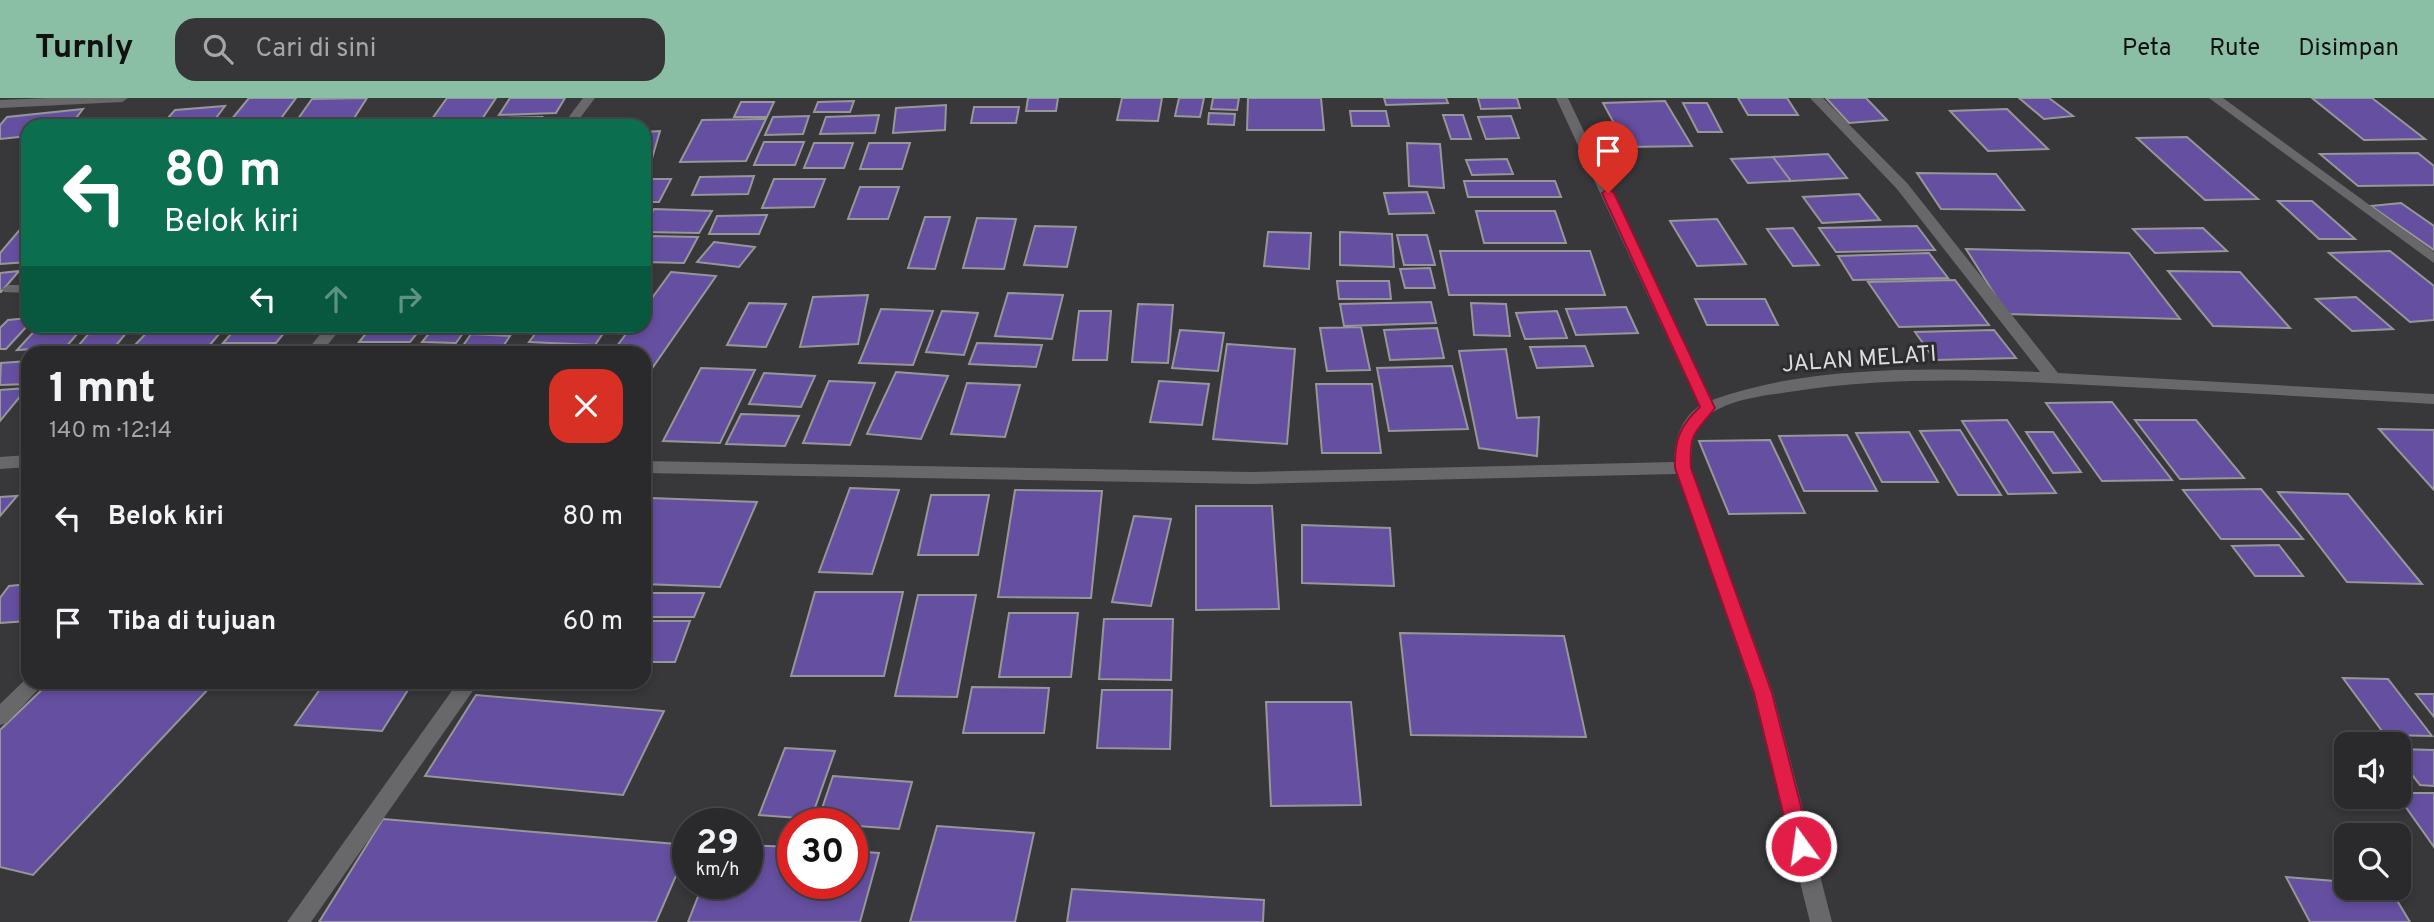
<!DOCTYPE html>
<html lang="id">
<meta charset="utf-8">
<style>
:root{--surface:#2a292c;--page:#363538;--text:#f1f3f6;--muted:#a5a6a9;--line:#464548;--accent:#8abfa5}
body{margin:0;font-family:Overpass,sans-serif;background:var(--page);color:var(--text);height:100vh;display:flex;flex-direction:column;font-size:26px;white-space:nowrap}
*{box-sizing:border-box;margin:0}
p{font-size:23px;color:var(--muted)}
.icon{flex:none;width:38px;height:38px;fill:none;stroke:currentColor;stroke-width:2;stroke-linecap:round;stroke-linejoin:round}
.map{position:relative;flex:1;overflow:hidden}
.details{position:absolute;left:21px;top:248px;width:630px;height:343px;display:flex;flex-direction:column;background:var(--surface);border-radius:21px;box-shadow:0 4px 10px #0003,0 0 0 2px var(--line)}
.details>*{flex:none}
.guide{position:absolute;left:21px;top:21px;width:630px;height:214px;border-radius:21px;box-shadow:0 4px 10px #0003,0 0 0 2px var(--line);background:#0b6e4f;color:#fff;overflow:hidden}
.tools{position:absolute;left:2334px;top:634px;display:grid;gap:14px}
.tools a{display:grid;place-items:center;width:77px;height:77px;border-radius:14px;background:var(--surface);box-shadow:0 4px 10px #0003,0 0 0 2px var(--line);font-size:35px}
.speed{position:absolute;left:672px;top:710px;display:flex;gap:14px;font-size:35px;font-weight:700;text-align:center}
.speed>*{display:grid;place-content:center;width:91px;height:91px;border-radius:50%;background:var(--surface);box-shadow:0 4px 10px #0003,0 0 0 2px var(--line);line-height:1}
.speed small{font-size:18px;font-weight:400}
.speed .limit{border:10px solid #d22;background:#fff;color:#111}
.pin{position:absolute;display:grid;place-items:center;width:60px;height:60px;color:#fff;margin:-72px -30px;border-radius:50% 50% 50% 0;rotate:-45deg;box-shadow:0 0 7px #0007}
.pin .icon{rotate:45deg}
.me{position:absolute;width:77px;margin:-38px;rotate:346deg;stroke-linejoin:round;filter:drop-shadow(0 0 5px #0008)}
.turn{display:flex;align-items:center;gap:24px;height:147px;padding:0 28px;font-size:32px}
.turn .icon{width:91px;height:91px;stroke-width:2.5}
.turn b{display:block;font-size:49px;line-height:60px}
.lanes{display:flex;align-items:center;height:66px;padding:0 28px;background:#0003;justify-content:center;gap:35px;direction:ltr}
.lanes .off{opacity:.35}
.round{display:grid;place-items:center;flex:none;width:74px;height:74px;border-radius:21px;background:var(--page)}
.headline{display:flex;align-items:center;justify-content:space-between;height:119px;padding:0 28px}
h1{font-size:42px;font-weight:800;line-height:52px}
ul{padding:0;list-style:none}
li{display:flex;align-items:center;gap:21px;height:105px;padding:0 28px}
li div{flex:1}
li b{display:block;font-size:26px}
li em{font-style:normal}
header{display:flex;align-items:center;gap:42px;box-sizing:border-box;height:98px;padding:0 35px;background:var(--accent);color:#111}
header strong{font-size:33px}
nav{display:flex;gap:38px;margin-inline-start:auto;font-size:24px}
.search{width:490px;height:63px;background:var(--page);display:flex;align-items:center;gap:18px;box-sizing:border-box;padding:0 24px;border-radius:21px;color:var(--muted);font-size:26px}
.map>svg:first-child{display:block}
.building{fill:#654fa0;stroke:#979699;stroke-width:2}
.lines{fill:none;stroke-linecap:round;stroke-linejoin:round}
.minor{fill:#68686a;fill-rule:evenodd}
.route{fill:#e11d48;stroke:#92132f;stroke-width:2}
.labels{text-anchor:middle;stroke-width:6;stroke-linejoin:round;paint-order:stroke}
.street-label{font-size:23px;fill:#dcdbdd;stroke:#2d2d2f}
</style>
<header>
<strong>Turnly</strong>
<div class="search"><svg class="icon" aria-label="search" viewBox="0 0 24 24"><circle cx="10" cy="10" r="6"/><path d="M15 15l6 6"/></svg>Cari di sini</div>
<nav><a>Peta</a><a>Rute</a><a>Disimpan</a></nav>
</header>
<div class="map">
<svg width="2434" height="824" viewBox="0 0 2434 824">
<rect width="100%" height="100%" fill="#38373a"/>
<path class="building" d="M 249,0 L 296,0 L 276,27 L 226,28 Z
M 367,0 L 349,28 L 293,28 L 312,1 Z
M 447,0 L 496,0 L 478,27 L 427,28 Z
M 510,0 L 565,0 L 556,15 L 499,17 Z
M 1028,0 L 1058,0 L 1056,13 L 1026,13 Z
M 1122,0 L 1162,0 L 1158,23 L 1117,22 Z
M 1179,0 L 1204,0 L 1200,19 L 1175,18 Z
M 1213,0 L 1239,0 L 1237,12 L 1211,11 Z
M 1248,0 L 1321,0 L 1324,32 L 1247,32 Z
M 1384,0 L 1446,0 L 1448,5 L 1386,7 Z
M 1478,0 L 1517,0 L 1520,10 L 1481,11 Z
M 1738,0 L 1787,0 L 1798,17 L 1748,17 Z
M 1826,0 L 1866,0 L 1887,22 L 1849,25 Z
M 2019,0 L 2049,0 L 2073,18 L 2044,21 Z
M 2312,0 L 2372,0 L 2425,41 L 2364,42 Z
M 854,3 L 850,14 L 814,14 L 818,4 Z
M 1665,3 L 1692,48 L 1627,49 L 1603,5 Z
M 741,4 L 774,4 L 767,19 L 734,19 Z
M 1683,5 L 1707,5 L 1722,34 L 1698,34 Z
M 946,7 L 945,32 L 893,35 L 896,10 Z
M 225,8 L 210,28 L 161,28 L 175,12 Z
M 974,9 L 1019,9 L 1016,25 L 971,25 Z
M 83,11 L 70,28 L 28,28 L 28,38 L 0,41 L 0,27 L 7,19 Z
M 2007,11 L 2048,51 L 1988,53 L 1950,13 Z
M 1350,13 L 1386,13 L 1389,28 L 1352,28 Z
M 1209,15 L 1235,16 L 1234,27 L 1208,26 Z
M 879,17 L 875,35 L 820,36 L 826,19 Z
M 1443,17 L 1463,17 L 1471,41 L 1451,41 Z
M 809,18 L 803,36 L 765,37 L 773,19 Z
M 1511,18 L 1519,40 L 1486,41 L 1478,19 Z
M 542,19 L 537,28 L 489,28 L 494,20 Z
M 766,21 L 746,63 L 680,64 L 702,22 Z
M 660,33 L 648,74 L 644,74 L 644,34 Z
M 2187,39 L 2258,101 L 2205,102 L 2137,40 Z
M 764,44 L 804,44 L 795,67 L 754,67 Z
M 814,45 L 853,45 L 844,70 L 804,70 Z
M 869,45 L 910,45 L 902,71 L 860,71 Z
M 1407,45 L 1440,46 L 1444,90 L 1409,88 Z
M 2418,55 L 2434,68 L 2434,87 L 2358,88 L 2320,56 Z
M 1828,56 L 1847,80 L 1791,83 L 1773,59 Z
M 1773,59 L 1791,83 L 1748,85 L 1731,61 Z
M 1507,61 L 1513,76 L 1472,77 L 1466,62 Z
M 1917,75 L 1996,76 L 2024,112 L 1941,111 Z
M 754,78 L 748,96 L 692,97 L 700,79 Z
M 644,81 L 671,81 L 659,104 L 644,104 Z
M 774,81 L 825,81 L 814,109 L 762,110 Z
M 1464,83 L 1555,83 L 1561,99 L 1468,99 Z
M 860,89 L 899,89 L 888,121 L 848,121 Z
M 1427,94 L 1434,115 L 1389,116 L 1384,95 Z
M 1859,96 L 1880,122 L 1822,125 L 1803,99 Z
M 2278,103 L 2312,103 L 2355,141 L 2319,141 Z
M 2401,105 L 2434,128 L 2434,152 L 2371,108 Z
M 654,111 L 712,113 L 699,135 L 644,134 L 644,127 Z
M 1476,113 L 1555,113 L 1566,145 L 1484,145 Z
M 767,117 L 759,136 L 709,136 L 717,118 Z
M 925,119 L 950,119 L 935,171 L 908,170 Z
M 977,120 L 1016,121 L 1004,171 L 963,170 Z
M 1717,121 L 1746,166 L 1697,168 L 1670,123 Z
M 28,122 L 28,164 L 0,166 L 0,155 Z
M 1035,128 L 1076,129 L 1067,169 L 1024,167 Z
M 1917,128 L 1935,152 L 1836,154 L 1819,130 Z
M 1793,130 L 1819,167 L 1793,168 L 1767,131 Z
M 2203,130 L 2227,153 L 2155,155 L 2133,131 Z
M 1268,134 L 1311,135 L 1309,171 L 1264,168 Z
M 1340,134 L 1392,136 L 1394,169 L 1340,167 Z
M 1397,137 L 1427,137 L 1435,167 L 1404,167 Z
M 649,138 L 698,139 L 684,165 L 644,164 L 644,146 Z
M 714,144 L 755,149 L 739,169 L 697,164 Z
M 1966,151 L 2129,155 L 2180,221 L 2007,216 Z
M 1440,153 L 1590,153 L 1605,197 L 1449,197 Z
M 2390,153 L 2434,188 L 2434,222 L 2410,224 L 2329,155 Z
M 1929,155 L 1948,180 L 1853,182 L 1838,158 Z
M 1430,170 L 1435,190 L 1405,190 L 1400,171 Z
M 19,173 L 1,194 L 0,194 L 0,175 Z
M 2168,173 L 2240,174 L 2290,230 L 2213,228 Z
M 671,174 L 716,178 L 644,282 L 644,256 L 611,256 L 632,228 L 644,228 L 644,211 Z
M 1955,182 L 1989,227 L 1899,229 L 1868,184 Z
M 1337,183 L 1389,183 L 1391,201 L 1339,201 Z
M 1008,195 L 1063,197 L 1052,241 L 995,238 Z
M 868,197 L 858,246 L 800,249 L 813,199 Z
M 2356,199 L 2393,231 L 2352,233 L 2316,201 Z
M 1695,201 L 1765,201 L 1778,227 L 1707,227 Z
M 1431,204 L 1436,225 L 1344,228 L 1340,206 Z
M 749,205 L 786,206 L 766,249 L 727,247 Z
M 1471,205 L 1506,206 L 1510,238 L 1474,237 Z
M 1138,206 L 1173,207 L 1168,265 L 1132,264 Z
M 1626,209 L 1638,235 L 1576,237 L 1566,211 Z
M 881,211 L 933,213 L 913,267 L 859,265 Z
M 942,213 L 978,215 L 964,257 L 926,254 Z
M 1079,213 L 1111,213 L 1107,262 L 1073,262 Z
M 1557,213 L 1567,240 L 1525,241 L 1516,215 Z
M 28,220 L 28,227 L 6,251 L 0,251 L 0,230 L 8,222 Z
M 39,228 L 84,228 L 66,249 L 17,252 Z
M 95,228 L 132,228 L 113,251 L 73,254 Z
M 153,228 L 226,228 L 209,248 L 133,249 Z
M 238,228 L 290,228 L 276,245 L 223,245 Z
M 372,228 L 423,228 L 410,244 L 359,244 Z
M 435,228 L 468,228 L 456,245 L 422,244 Z
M 487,228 L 530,228 L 528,231 L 485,230 Z
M 541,228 L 608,228 L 595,247 L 529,244 Z
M 1361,229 L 1370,272 L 1327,273 L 1320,230 Z
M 1437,230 L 1444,260 L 1390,262 L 1384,232 Z
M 1180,232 L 1224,235 L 1218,273 L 1172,270 Z
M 1994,232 L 2016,260 L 1935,262 L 1915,234 Z
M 471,236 L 510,238 L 498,256 L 458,255 Z
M 977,245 L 1042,247 L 1036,269 L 969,266 Z
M 1227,246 L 1295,251 L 1287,346 L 1213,341 Z
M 1585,248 L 1593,268 L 1537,270 L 1530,249 Z
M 391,249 L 446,251 L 443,256 L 387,256 Z
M 1506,251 L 1517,320 L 1539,319 L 1537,358 L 1479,350 L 1459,253 Z
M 375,252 L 373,256 L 315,256 L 317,253 Z
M 502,252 L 561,254 L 500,256 Z
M 28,263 L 28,286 L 0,287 L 1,265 Z
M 1452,268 L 1468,331 L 1389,333 L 1377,270 Z
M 701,270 L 755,272 L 720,345 L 663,343 Z
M 896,274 L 948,278 L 921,341 L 867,336 Z
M 764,275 L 815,278 L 801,309 L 749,306 Z
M 829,283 L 875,285 L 850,347 L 803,345 Z
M 1159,283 L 1209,286 L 1202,327 L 1150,324 Z
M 967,285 L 1020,287 L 1005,339 L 951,336 Z
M 1316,286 L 1372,286 L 1381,355 L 1322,355 Z
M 27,290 L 0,323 L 0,292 Z
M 2112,304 L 2172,382 L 2102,383 L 2046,305 Z
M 741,316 L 799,318 L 785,348 L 726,346 Z
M 2007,322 L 2056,395 L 2008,396 L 1962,323 Z
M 2135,322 L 2196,322 L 2244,380 L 2180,381 Z
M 2379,331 L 2434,332 L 2434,392 Z
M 1960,332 L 2001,397 L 1958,397 L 1920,333 Z
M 1909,334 L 1938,384 L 1882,384 L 1856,335 Z
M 2026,334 L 2053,334 L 2081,374 L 2053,375 Z
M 1847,337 L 1877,393 L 1804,393 L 1779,338 Z
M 1770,342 L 1805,415 L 1729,416 L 1699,343 Z
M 850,390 L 899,392 L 872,476 L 819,474 Z
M 2261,391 L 2303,441 L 2221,441 L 2183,392 Z
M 1015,392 L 1102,393 L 1091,500 L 998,499 Z
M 2278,394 L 2348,396 L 2422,486 L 2347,484 Z
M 931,397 L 989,397 L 978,457 L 918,457 Z
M 17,398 L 0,418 L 0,399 Z
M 651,400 L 757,404 L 720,489 L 644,486 L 644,413 Z
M 1196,408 L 1272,408 L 1279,511 L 1196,512 Z
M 1134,418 L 1171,421 L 1151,508 L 1112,504 Z
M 1302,427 L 1390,430 L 1394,488 L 1302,485 Z
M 2279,447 L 2303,478 L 2255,478 L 2232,448 Z
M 28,486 L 28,523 L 0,525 L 0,500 L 9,488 Z
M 815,494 L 903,494 L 884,578 L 791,578 Z
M 644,495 L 704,495 L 694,519 L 644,519 Z
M 918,497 L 976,497 L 957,599 L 895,598 Z
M 1009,515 L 1078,515 L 1071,579 L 999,579 Z
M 1104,521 L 1173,521 L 1171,582 L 1099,581 Z
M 644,523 L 690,523 L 675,564 L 644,564 Z
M 1400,535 L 1564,538 L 1586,639 L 1411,637 Z
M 2343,580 L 2388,581 L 2432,638 L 2385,637 Z
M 50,584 L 214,585 L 33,777 L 0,769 L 0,632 Z
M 325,584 L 413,584 L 382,633 L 295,627 Z
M 972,589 L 1049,590 L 1044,635 L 963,635 Z
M 1102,592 L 1172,592 L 1170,651 L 1097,650 Z
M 2416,596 L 2434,596 L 2434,619 Z
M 476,597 L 664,613 L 623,697 L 425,678 Z
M 1266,604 L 1351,604 L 1361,707 L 1271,708 Z
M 785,650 L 835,653 L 811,721 L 759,717 Z
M 2399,651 L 2434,652 L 2434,688 L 2420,687 L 2399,660 Z
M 833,678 L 912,684 L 899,731 L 817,725 Z
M 2399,695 L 2434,695 L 2434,749 L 2398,698 Z
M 383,721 L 688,747 L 688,750 L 656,824 L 319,824 Z
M 937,728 L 1034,735 L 1015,824 L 910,824 Z
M 747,747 L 793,749 L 793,786 L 852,786 L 852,753 L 879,755 L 860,824 L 688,824 L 703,786 L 747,786 Z
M 2286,779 L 2347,784 L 2347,789 L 2389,789 L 2410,824 L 2310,824 Z
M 1072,791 L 1264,802 L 1263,824 L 1067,824 Z"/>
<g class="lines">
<path class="minor" d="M 48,0 L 128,0 L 122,4 L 0,10 L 0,2 Z
M 583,0 L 595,0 L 574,28 L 562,28 Z
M 1556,0 L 1568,0 L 1712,302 C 1810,266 1937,270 2040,274 L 1897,91 L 1810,0 L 1823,0 L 1907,85 L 2058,275 L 2434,296 L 2434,306 C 2332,300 2230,294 2127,289 C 2014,283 1902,276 1789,294 C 1763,298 1731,301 1709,317 C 1692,330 1691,350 1691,370 L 1773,595 L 1832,824 L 1810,824 L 1753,595 L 1677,376 L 1251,386 L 644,375 L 644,363 L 1251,374 L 1674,364 C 1675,342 1680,322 1699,308 Z
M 2209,0 L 2223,0 L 2434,154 L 2434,165 Z
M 9,187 L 28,187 L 28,195 L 4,194 L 2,191 Z
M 327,228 L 343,228 L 320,256 L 304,256 Z
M 28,357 L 28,369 L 0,371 L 0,359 Z
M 28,579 L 28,584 L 45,584 L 7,625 L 0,627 L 0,606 Z
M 458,584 L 476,584 L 477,587 L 311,824 L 287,824 Z"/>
</g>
<path class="route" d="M 1608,91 L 1614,95 L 1715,310 C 1695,336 1689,333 1691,370 L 1772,595 L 1811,748 L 1809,754 L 1801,756 L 1794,754 L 1791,748 L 1754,595 L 1675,370 C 1674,343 1680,327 1700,309 L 1602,95 Z"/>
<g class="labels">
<g class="street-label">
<text transform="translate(1859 260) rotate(-4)" y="8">JALAN MELATI</text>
</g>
</g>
</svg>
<div class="tools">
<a><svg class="icon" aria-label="sound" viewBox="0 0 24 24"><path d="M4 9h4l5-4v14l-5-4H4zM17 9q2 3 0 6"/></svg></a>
<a><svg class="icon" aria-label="search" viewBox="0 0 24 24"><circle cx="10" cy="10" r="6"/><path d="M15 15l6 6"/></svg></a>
</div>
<div class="speed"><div>29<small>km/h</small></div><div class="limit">30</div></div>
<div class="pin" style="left:1608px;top:95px;background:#d93025"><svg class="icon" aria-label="arrive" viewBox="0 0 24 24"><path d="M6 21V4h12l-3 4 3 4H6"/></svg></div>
<svg class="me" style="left:1801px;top:748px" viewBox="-20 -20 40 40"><circle r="17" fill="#e11d48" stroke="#fff" stroke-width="3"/><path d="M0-11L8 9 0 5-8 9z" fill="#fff"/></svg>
<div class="guide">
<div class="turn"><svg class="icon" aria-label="left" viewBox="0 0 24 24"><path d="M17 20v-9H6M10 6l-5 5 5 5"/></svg><div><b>80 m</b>Belok kiri</div></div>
<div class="lanes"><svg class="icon" aria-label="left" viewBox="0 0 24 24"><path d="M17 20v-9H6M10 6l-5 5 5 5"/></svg><svg class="icon off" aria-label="ahead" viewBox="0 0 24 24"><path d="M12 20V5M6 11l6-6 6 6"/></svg><svg class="icon off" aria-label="right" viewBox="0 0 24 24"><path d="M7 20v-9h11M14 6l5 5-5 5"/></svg></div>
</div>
<section class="details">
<div class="headline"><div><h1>1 mnt</h1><p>140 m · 12:14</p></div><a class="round" style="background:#d93025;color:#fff"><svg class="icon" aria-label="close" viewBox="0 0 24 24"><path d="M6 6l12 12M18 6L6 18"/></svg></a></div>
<ul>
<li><svg class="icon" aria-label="left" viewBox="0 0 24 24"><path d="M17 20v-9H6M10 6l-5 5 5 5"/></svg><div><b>Belok kiri</b></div><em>80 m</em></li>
<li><svg class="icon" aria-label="arrive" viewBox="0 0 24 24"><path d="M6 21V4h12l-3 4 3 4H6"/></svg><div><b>Tiba di tujuan</b></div><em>60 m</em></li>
</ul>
</section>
</div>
